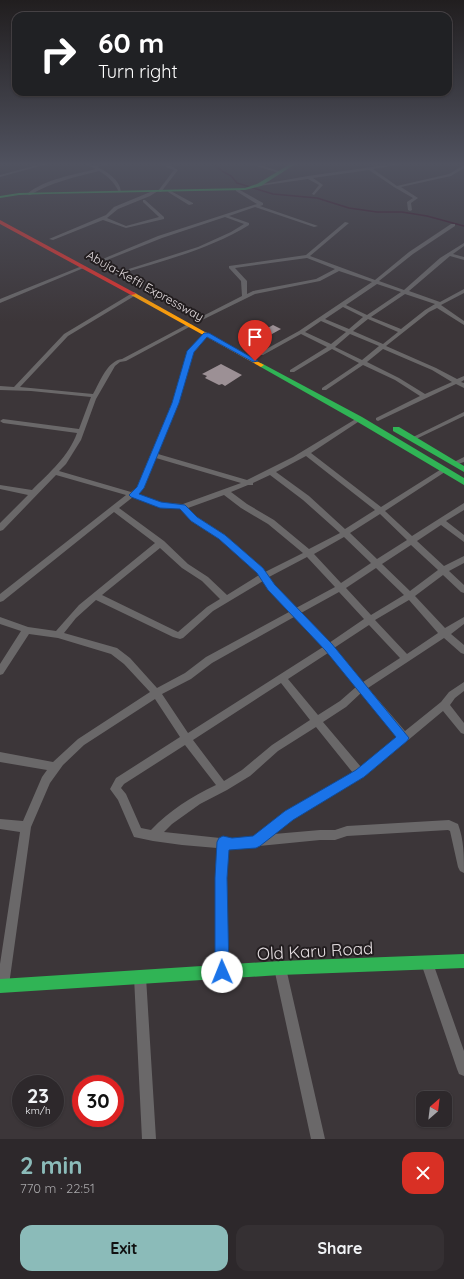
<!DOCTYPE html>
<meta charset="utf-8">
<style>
:root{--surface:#2d282b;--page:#353033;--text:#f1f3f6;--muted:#a7a6a9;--line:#484447;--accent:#8bbbb9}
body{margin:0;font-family:Quicksand,sans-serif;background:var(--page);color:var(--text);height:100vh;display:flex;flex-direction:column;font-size:15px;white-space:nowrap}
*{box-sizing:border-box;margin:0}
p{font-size:13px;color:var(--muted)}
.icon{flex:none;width:22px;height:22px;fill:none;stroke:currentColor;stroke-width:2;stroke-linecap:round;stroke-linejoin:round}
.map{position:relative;height:1139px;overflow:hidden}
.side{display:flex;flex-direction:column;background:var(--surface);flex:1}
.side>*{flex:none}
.hud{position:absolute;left:12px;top:12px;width:440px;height:84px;border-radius:12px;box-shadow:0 1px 3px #0004,0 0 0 1px var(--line);background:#202124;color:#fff;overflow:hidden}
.needle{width:26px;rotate:28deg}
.buttons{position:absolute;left:416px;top:1091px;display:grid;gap:8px}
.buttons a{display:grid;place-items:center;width:36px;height:36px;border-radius:8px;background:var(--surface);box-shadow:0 1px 3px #0004,0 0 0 1px var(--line);font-size:20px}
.speed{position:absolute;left:12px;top:1075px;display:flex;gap:8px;font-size:20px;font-weight:700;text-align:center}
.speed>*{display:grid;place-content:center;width:52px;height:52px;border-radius:50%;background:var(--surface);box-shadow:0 1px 3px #0004,0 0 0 1px var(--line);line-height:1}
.speed small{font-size:10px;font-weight:400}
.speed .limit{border:6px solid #d22;background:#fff;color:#111}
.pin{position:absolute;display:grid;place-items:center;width:34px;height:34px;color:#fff;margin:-41px -17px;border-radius:50% 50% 50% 0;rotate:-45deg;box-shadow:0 0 4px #0007}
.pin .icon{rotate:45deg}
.me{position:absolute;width:44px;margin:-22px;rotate:359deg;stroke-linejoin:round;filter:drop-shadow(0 0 3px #0008)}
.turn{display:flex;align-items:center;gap:14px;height:84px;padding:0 20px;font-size:18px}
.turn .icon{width:52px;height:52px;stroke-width:2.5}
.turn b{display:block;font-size:28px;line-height:34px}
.round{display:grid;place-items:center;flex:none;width:42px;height:42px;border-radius:12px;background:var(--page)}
.headline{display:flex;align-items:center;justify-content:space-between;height:68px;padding:0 20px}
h1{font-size:24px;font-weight:800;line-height:30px;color:var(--accent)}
.button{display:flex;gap:8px;margin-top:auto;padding:8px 20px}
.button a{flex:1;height:46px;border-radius:12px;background:var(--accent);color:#111;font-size:16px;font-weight:800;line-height:46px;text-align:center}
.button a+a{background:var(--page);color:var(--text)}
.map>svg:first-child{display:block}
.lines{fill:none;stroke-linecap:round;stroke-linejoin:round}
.stream{stroke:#391126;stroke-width:1.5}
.building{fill:#9c9095}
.street{fill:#6a6869;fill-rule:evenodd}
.fast{fill:#30b455;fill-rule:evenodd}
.slow{fill:#ff9f0a;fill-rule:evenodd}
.jam{fill:#e5322d;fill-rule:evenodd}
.route{fill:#1a73e8;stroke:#114b97}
.labels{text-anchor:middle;stroke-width:4;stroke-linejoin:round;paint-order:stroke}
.far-street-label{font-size:12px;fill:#e5dee1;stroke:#221d1f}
.near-street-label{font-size:17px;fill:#e5dee1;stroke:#221d1f}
</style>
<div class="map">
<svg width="464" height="1139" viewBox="0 0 464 1139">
<rect width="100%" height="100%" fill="#3c3639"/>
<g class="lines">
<path class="stream" d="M 213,163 L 222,171 L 231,176 L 237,183 L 273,194 L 317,198 L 349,208 L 377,212 L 402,212 L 427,216 L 464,226"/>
</g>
<path class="building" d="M 258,325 L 266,329 L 273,325 L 281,329 L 263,339 L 250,333 L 252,332 L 249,330 Z
M 221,364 L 242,375 L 225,386 L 222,384 L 219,385 L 205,378 L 207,376 L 202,374 Z"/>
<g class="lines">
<path class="street" d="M 45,163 L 51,163 L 0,177 L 0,175 Z
M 83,163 L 88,163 L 94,166 L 112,163 L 97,167 C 108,172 120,180 121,192 L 119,192 C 114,182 108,176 99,171 C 75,177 52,182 30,195 L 27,194 C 45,179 73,175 96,169 Z
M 162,163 L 166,163 L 178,170 L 161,192 L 158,191 L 150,196 L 118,209 L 107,218 L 126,226 L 159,217 L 143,202 L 143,200 L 145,200 L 164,217 L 164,219 L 126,228 L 103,220 L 53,240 L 49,239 L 106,215 L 114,207 L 155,190 L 158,191 L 174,170 L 168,168 Z
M 247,163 L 253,163 L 282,172 L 279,173 Z
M 400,163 L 409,163 L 373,169 L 397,186 L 449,174 L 464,165 L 464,168 L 451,176 L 401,187 L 418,198 L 411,203 L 412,210 L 410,211 L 408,210 L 407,202 L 413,198 L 394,187 L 369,170 L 313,178 L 323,185 L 314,195 L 312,194 L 319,185 L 308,179 L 259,186 L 257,185 L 308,176 Z
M 236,189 L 238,189 L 263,203 L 263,205 L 260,206 L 318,226 L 314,227 L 255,207 L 229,216 L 249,223 L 249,225 C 208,250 162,261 117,275 L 113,274 L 198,247 L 231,232 L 244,224 L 225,217 L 162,238 L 97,264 L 93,263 L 158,236 L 257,204 L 236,191 Z
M 169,190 L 193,203 L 193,204 L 189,205 L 168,192 Z
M 345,222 L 349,223 L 310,256 L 375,280 L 409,252 L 451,224 L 455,224 L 455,226 L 413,254 L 379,281 L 404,290 L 440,258 L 464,243 L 464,246 L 453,254 L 464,257 L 464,260 L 450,256 L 409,291 L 440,302 L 464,289 L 464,293 L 441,305 L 464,321 L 464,325 L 437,308 L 429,312 L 386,346 L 436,368 L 457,379 L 464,376 L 464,380 L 461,382 L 464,383 L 464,388 L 456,384 L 378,421 L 376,420 L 376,418 L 420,396 L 395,380 L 363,365 L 326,390 L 322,390 L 322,388 L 359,363 L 332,349 L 294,372 L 290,372 L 290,370 L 327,347 L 301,334 L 263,355 L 259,355 L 259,353 L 299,331 L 372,282 L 339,271 L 320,281 L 255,294 L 200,321 L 195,320 L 242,296 L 241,281 L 229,268 L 229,266 L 306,255 ZM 307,258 L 335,269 L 316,279 L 253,291 L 247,294 L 247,281 L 235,268 ZM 377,284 L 401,292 L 367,315 L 346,305 ZM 405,294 L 435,304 L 425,310 L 401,329 L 371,317 ZM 343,307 L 363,317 L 349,329 L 325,319 ZM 368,319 L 398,332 L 383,344 L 353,331 ZM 321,321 L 346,332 L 331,344 L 305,332 ZM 350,334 L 379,346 L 362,360 L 335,347 ZM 383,349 L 432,370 L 452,382 L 425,394 L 399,378 L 367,362 Z
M 82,266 L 86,267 L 0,303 L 0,299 Z
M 134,292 L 137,294 L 136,295 L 68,336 L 20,387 L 93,394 C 100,382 107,361 122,359 L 188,324 L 193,325 L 126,361 L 120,362 L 115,366 L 96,399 L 81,440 L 66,464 L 59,471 L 131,492 L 137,487 L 172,403 L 186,355 L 204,333 L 206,332 L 209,334 L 192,355 L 178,403 L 158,454 L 247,480 L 293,457 L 359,417 L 361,418 L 361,420 L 311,453 L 381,507 L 443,468 L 447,468 L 448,470 L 385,511 L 412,536 L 464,503 L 464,510 L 446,521 L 464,535 L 464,542 L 441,525 L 417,541 L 444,566 L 464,556 L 464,563 L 449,571 L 464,585 L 464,593 L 461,592 L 443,575 L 415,596 L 445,628 L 464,617 L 464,624 L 451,634 L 464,645 L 464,654 L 461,653 L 444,638 L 368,688 L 405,731 L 441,702 L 449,692 L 464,682 L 464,691 L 455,698 L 450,705 L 464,723 L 464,734 L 461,733 L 443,711 L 364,777 L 293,819 L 274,834 L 320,830 L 335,830 L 347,826 L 449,820 L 458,824 C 464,840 464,856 464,873 L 460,871 L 458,867 L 450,831 L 448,830 L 347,836 L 335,840 L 320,840 L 228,849 L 227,878 L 228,972 L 226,976 L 222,978 L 218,976 L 216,972 L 215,878 L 217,848 L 182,845 L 153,841 L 134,837 L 118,800 L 110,789 L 116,778 L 180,737 L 155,699 L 84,745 L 63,765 L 50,783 L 31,827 L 9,985 L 7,989 L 3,991 L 0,990 L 0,964 L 20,832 L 0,829 L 0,819 L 23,821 L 42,777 L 47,770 L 0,762 L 0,752 L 53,762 L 78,739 L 150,692 L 124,664 L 111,654 L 58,638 L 29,634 L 3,674 L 0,675 L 0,664 L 21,631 L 0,624 L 0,617 L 28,627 L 56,631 L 79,605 L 155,543 L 114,512 L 3,601 L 0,602 L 0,594 L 126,495 L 56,475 L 3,530 L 0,531 L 0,523 L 28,495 L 0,489 L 0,485 L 32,490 C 49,473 69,456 77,433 L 3,423 L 0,421 L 3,419 L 79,429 L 91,397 L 31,391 L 0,390 L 0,386 L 14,387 L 64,334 ZM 306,456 L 375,510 L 345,529 L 309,496 L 276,472 ZM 156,458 L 241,483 L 183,504 L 161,503 L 138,494 L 144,488 ZM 270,475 L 303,500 L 340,533 L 309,549 L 274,520 L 247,504 L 231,492 L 248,485 L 253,485 L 253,483 ZM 224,495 L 241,508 L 268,524 L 303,553 L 265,572 L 263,568 L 225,535 L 197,517 L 188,508 ZM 133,497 L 160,508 L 181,509 L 191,521 L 219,539 L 259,575 L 227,595 L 208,577 L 188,564 L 164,541 L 119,508 ZM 380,514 L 407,540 L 377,559 L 350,533 ZM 344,537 L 371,563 L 341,583 L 314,554 ZM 411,545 L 438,570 L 410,591 L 382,564 ZM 160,548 L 182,568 L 202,581 L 220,599 L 207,607 L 178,632 L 102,595 ZM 307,557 L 335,587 L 296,608 L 274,585 L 269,577 ZM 376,568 L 404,595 L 371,615 L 346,588 ZM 263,581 L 268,589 L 289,612 L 206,657 L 185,673 L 157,688 L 130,658 L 117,648 L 64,633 L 76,618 L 96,600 L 173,637 L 180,639 L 183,638 L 213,611 ZM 339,592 L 364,619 L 329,643 L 301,613 ZM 409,600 L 438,633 L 407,654 L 375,620 ZM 294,617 L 323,647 L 188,733 L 162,694 L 191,679 L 212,663 ZM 369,625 L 400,658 L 363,682 L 334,648 ZM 328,653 L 356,687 L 340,701 L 318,715 L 288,679 ZM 281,683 L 310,720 L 272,745 L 242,770 L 224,781 L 193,740 ZM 361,693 L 397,737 L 361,767 L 323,722 L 346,707 ZM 316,727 L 353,773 L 285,811 L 254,836 L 232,839 L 223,837 L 220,838 L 164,832 L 172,824 L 200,804 L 227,790 L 250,776 L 278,751 ZM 185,745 L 216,785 C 191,797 170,810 151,830 L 141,828 L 126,794 L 121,788 L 124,784 Z
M 464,412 L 464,416 L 416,439 L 414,440 L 411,438 Z
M 464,457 L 464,462 L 455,465 L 452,463 Z
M 427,957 L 431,959 L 433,963 L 464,1051 L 464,1076 L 459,1074 L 457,1069 L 421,963 L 423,959 Z
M 280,962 L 284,964 L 286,968 L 325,1139 L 311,1139 L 274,968 L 276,964 Z
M 140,971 L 144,973 L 146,977 L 156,1139 L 142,1139 L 134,977 L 136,973 Z"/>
<path class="fast" d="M 292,163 L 297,163 L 261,186 L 245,190 L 46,194 L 19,195 L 0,198 L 0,196 L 19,193 L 245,188 L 257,184 Z
M 261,363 L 362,417 L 464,478 L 464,485 L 356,421 L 259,366 L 259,364 Z
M 393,427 L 399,427 L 464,466 L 464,472 L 393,431 Z
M 464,954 L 464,968 L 280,975 L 0,993 L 0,979 L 280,961 Z"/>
<path class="slow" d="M 131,293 L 135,293 L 264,365 L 261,367 L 259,366 L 131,295 Z"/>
<path class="jam" d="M 0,220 L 135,293 L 136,294 L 131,295 L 0,224 Z"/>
</g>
<linearGradient id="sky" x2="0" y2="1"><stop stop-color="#211e1f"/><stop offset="0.51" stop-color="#50525f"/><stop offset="1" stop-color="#50525f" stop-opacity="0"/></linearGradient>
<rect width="464" height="322" fill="url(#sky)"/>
<path class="route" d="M 204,333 L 209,333 L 258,361 L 253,362 L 207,337 L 194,352 L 179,403 L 144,488 L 139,494 L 161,502 L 185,505 L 197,517 L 225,535 L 263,568 L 275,585 L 332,644 L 409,738 L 407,741 L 364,777 L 293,820 L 260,846 L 256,848 L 229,850 L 227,878 L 229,972 L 227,977 L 222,979 L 217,977 L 215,972 L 215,878 L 217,842 L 219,838 L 223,836 L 232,838 L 253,836 L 285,811 L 356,770 L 396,737 L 325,650 L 268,590 L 257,573 L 219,539 L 191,521 L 180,509 L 160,508 L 131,497 L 129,495 L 137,487 L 172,403 L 187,351 Z"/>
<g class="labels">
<g class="far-street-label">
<text transform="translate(145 286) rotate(29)" y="4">Abuja-Keffi Expressway</text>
</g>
<g class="near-street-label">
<text transform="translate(315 951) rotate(-3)" y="6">Old Karu Road</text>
</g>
</g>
</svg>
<div class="buttons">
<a><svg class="needle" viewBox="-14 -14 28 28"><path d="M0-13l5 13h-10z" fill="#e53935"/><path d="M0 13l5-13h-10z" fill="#a7a6a9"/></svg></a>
</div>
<div class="speed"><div>23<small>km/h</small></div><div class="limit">30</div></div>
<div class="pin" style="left:255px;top:361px;background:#d93025"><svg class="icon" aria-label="arrive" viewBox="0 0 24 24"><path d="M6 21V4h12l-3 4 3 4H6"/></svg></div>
<svg class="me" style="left:222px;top:972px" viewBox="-20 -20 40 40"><circle r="19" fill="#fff"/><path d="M0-13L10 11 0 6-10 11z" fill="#1a73e8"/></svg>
<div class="hud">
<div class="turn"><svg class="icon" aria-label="right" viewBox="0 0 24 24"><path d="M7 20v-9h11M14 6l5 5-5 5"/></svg><div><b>60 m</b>Turn right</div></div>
</div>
</div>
<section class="side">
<div class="headline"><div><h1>2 min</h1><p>770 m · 22:51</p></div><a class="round" style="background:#d93025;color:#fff"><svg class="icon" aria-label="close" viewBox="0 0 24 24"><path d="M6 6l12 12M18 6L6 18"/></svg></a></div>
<div class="button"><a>Exit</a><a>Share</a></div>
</section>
